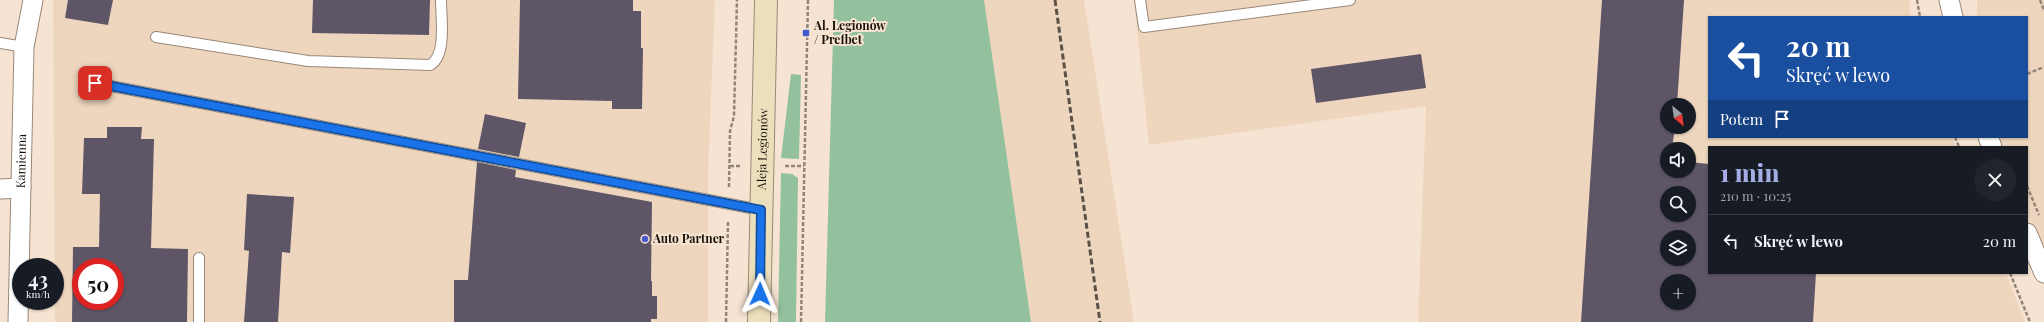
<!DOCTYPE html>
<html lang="pl">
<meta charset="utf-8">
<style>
:root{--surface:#171b24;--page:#20242c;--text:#f1f3f6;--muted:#9ea1a6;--line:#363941;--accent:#a4aee4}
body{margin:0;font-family:"Playfair Display",serif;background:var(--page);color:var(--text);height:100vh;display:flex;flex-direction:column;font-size:15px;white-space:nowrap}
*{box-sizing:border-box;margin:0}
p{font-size:13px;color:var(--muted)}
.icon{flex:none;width:22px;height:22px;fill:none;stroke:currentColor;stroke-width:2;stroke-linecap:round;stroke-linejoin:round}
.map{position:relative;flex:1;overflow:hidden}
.drawer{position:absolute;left:1708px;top:146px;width:320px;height:128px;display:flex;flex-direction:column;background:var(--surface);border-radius:0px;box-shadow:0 1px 3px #0004}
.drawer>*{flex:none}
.hud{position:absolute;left:1708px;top:16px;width:320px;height:122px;border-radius:0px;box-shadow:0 1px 3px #0004;background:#1a4fa0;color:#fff;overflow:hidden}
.needle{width:26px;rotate:151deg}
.fabs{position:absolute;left:1660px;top:98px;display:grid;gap:8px}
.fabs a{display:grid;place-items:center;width:36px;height:36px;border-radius:50%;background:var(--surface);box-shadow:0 1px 3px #0004;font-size:20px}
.speed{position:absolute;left:12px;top:258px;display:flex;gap:8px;font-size:20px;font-weight:700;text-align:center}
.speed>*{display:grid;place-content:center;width:52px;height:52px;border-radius:50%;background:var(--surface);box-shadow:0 1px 3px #0004;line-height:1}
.speed small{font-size:10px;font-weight:400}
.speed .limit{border:6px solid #d22;background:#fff;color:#111}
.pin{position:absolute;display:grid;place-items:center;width:34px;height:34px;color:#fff;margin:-17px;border-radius:8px;box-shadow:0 2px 6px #0006}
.me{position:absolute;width:44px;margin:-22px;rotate:1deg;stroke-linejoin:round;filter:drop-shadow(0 0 3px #0008)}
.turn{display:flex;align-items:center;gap:14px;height:84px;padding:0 12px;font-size:18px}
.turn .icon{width:52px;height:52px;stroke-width:2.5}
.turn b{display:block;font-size:28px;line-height:34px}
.then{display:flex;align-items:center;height:38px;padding:0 12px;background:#0003;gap:8px;font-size:15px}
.round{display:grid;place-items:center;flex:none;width:42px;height:42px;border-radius:21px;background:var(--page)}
.headline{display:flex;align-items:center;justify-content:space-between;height:68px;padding:0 12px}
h1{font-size:24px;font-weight:800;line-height:30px;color:var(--accent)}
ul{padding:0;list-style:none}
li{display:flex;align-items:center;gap:12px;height:52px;padding:0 12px;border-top:1px solid var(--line)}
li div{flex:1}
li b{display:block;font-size:15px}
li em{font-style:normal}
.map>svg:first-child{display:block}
.built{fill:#eed6be;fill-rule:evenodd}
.green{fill:#94c19d}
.building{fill:#5e5567;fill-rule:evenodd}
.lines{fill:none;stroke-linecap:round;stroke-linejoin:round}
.lane-casing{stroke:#998878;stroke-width:12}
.street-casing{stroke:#998878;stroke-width:21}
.secondary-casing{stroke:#998878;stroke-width:24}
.path{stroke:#928578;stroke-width:2.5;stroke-dasharray:4 2;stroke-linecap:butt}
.lane{stroke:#fff;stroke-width:10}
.street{stroke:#fff;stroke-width:19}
.secondary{stroke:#ecdfbc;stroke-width:22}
.rail{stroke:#5b5147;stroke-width:3;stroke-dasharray:6 3;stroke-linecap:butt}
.route-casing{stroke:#114b97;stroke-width:10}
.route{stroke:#1a73e8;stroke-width:7}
.poi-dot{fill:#4659cd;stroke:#f6e3d1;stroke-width:1.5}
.labels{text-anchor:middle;stroke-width:4;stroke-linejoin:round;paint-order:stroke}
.poi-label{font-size:12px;font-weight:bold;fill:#17110a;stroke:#f6e3d1;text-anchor:start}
.street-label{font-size:12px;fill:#17110a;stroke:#f6e3d1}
</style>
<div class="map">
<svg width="2044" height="322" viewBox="0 0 2044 322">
<rect width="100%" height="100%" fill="#f6e3d1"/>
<path class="built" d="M 53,0 L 715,0 L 708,174 L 708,322 L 55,322 ZM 81,267 L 115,267 L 115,301 L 81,301 Z
M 984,0 L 1084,0 L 1134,322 L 1031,322 Z
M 1134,0 L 1909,0 L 1910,17 L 1709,17 L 1709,137 L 1952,137 L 1956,147 L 1709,147 L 1709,273 L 2006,273 L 2025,322 L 1418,322 L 1426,106 L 1149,145 ZM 1667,105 L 1689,105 L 1689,127 L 1667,127 ZM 1667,149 L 1689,149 L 1689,171 L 1667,171 ZM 1667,193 L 1689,193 L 1689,215 L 1667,215 ZM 1667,237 L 1689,237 L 1689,259 L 1667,259 ZM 1667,281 L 1689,281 L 1689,303 L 1667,303 Z
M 1977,0 L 2044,0 L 2044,248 L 2027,213 L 2027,147 L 1995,147 L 1990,137 L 2027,137 L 2027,17 L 1977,17 Z"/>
<path class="green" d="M 834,0 L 984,0 L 1031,322 L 825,322 Z
M 791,74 L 801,75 L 799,159 L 781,158 Z
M 781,173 L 792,174 L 798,178 L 796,322 L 778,322 Z"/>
<path class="building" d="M 68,0 L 113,0 L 108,25 L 65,18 Z
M 313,0 L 430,0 L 429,35 L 312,33 Z
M 520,0 L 633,0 L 633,11 L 641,11 L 641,48 L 643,48 L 642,109 L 612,109 L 612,101 L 518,99 Z
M 1602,0 L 1684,0 L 1677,105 L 1667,105 L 1667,127 L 1675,127 L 1672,149 L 1667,149 L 1667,171 L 1689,171 L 1689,162 L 1709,164 L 1709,273 L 1816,273 L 1813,322 L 1581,322 ZM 1667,193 L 1689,193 L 1689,215 L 1667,215 ZM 1667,237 L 1689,237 L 1689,259 L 1667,259 ZM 1667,281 L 1689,281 L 1689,303 L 1667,303 Z
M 1421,54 L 1426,88 L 1316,103 L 1311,69 Z
M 485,114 L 526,123 L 519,157 L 478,149 Z
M 107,127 L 142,127 L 141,139 L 154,139 L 151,248 L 188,249 L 187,322 L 72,322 L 73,247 L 99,247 L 100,194 L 82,194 L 84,138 L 107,138 ZM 81,267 L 115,267 L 115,301 L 81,301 Z
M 477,162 L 516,170 L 515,177 L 652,202 L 651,281 L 652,281 L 652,296 L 657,296 L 657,319 L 651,319 L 651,322 L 454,322 L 454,280 L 468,280 Z
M 247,194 L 294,197 L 290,253 L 282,252 L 278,322 L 244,322 L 249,251 L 244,250 Z"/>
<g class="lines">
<defs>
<path id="lane" d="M 1140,0 L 1144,27 L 1350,0
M 156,37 L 308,61 L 430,65 C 447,56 441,18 441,0
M 0,43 L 24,47
M 95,83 L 761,210
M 199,322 L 199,258"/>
<g id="street">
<path d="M 1949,0 L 1953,17"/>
<path d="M 1988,137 L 1992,147"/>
<path d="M 0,189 L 21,188"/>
<path d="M 2027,233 L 2044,273"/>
<path id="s1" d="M 18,322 L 24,47 L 33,0"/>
</g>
<g id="secondary">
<path id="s2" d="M 759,322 L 766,0"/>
</g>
</defs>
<use href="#lane" class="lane-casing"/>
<use href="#street" class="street-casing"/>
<use href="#secondary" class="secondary-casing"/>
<path class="path" d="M 1917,0 L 1920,17
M 2040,0 L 2044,10
M 2027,74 L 2044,67
M 1955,137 L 1959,147
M 730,166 L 740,166
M 785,166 L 804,166
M 2027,186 L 2039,215
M 729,187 L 730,131 L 734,116 L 737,0
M 2010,273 L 2030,322
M 726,322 L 728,222
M 801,322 L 808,0"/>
<use href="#lane" class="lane"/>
<use href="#street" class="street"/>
<use href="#secondary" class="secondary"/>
<path class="rail" d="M 1055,0 L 1100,322"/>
</g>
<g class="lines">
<defs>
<path id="route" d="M 95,83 L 761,210 L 760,294"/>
</defs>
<use href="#route" class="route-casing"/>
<use href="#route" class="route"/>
</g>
<g class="poi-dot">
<rect x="802" y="29" width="8" height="8" rx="2"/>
<circle cx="645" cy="239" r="4"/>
</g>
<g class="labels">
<g class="poi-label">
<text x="814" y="30">Al. Legionów<tspan x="814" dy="14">/ Prefbet</tspan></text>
<text x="653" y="243">Auto Partner</text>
</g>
<g class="street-label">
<text dy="4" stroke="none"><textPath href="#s2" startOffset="173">Aleja Legionów</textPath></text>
<text dy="4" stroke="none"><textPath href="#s1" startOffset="161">Kamienna</textPath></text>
</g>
</g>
</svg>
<div class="fabs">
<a><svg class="needle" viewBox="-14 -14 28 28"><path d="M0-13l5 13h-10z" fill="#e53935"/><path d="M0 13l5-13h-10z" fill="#9ea1a6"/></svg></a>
<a><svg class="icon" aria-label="sound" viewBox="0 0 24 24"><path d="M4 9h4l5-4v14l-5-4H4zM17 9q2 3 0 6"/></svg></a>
<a><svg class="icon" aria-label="search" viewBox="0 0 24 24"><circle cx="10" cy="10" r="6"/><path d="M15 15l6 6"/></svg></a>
<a><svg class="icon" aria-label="layers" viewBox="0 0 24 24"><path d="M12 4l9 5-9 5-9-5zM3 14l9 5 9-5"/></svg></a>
<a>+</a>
</div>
<div class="speed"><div>43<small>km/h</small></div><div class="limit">50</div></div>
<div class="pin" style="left:95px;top:83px;background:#d93025"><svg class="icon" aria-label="arrive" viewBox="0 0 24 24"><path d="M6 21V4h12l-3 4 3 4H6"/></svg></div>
<svg class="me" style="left:760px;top:294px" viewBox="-20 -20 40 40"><path d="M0-17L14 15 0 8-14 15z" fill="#1a73e8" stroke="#fff" stroke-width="4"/></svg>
<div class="hud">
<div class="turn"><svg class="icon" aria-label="left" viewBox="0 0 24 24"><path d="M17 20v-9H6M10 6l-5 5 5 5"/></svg><div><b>20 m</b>Skręć w lewo</div></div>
<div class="then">Potem<svg class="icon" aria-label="arrive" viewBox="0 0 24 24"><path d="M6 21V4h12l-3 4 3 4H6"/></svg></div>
</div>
<section class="drawer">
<div class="headline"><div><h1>1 min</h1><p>210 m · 10:25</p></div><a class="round"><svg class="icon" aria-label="close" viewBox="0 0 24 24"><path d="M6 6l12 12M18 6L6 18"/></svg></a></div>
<ul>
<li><svg class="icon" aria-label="left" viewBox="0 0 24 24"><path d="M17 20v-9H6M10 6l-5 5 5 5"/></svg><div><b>Skręć w lewo</b></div><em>20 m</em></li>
</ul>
</section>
</div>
